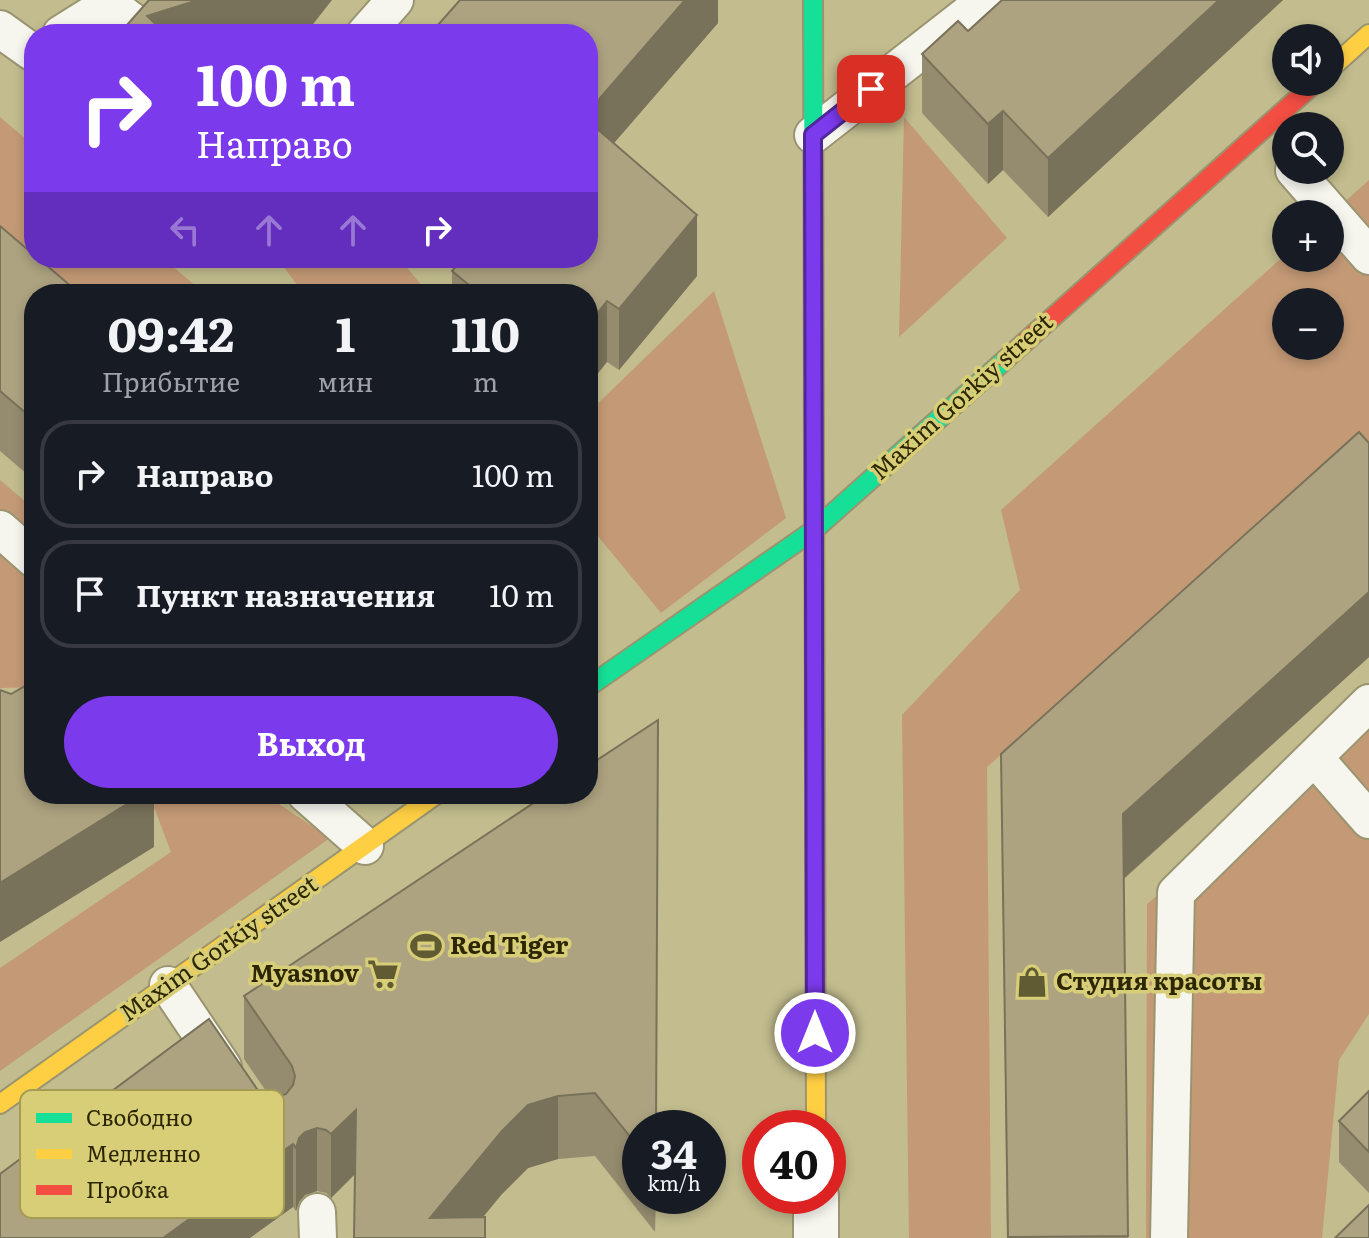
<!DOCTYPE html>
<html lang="ru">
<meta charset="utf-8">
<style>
:root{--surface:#171b24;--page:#20242c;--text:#f1f3f6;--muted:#9ea1a6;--line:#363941;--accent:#7c3aed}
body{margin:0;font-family:Literata,serif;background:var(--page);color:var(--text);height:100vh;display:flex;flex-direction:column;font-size:30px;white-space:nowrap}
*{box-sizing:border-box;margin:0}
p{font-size:26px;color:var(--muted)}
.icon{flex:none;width:44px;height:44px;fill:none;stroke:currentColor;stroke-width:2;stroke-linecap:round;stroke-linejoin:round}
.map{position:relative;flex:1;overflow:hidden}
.side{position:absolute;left:24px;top:284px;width:574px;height:520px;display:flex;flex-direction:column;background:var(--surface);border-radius:32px;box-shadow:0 4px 12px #0003}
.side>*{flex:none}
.hud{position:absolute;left:24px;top:24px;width:574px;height:244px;border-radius:32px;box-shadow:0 4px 12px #0003;background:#7c3aed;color:#fff;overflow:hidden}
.fabs{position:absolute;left:1272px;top:24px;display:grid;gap:16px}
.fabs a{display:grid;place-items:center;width:72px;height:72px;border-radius:50%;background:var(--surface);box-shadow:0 4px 12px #0003;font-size:40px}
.speed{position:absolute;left:622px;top:1110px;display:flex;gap:16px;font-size:40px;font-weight:700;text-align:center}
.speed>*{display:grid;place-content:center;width:104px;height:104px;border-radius:50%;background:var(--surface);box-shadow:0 4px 12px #0003;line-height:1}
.speed small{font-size:20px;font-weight:400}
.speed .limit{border:12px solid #d22;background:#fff;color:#111}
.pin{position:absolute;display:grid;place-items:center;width:68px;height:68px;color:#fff;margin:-34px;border-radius:16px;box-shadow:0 4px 12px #0006}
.me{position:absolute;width:88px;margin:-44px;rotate:0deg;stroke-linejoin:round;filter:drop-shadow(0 0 6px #0008)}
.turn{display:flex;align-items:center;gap:28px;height:168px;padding:0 40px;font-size:36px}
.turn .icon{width:104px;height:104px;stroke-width:2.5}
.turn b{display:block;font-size:56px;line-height:68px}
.lanes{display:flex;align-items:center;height:76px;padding:0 40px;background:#0003;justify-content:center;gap:40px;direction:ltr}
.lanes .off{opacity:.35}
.eta{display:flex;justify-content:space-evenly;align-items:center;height:136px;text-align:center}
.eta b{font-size:48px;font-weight:700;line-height:56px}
.button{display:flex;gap:16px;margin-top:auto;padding:16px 40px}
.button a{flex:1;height:92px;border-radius:48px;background:var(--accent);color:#fff;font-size:32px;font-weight:700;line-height:92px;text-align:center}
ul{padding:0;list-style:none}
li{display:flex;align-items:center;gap:24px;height:108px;margin:0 16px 12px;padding:0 24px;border:4px solid var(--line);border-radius:32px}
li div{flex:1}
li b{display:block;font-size:30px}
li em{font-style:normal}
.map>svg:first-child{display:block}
.forest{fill:#c49a76;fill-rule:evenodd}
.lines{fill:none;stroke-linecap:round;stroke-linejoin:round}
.lane-casing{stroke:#9a9570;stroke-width:40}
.street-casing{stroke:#9a9570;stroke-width:48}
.fast-casing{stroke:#9a9570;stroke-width:22}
.slow-casing{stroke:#9a9570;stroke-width:22}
.jam-casing{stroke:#9a9570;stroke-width:22}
.lane{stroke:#f6f5ee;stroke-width:36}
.street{stroke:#f6f5ee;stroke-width:44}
.fast{stroke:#16e098;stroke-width:18}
.slow{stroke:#ffcf43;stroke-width:18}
.jam{stroke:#f24e42;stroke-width:18}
.wall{fill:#958c6f}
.shaded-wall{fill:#79725a}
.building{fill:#ada381;stroke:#79725a;stroke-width:2}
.route-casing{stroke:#51269a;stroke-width:20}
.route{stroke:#7c3aed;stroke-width:14}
.labels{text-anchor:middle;stroke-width:7;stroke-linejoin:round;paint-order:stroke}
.street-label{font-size:24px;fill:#2c2702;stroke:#d8ce78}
.poi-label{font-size:24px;font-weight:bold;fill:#2c2702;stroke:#d8ce78;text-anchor:start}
.key{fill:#d8ce78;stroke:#a49c55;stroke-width:2}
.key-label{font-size:22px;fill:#2c2702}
</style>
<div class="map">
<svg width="1369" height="1238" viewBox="0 0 1369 1238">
<rect width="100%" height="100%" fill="#c2bc8e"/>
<path class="forest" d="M 0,117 L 34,146 L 34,258 L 163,258 L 205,294 L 64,294 L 0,234 Z
M 904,117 L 1007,238 L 899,337 Z
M 1369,180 L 1369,472 L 1346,452 L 987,767 L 991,1238 L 909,1238 L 902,715 L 1020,590 L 1001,510 L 1286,254 L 1286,258 L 1330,258 L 1330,215 ZM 1286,302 L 1330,302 L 1330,346 L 1286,346 Z
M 277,258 L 399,258 L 429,294 L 304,294 Z
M 714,291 L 786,518 L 661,613 L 588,524 L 588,413 Z
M 0,480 L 34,509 L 34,687 L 0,688 Z
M 1369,719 L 1369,1014 L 1339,1060 L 1322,1238 L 1146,1238 L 1147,904 Z
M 149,794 L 264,794 L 330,838 L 0,1071 L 0,968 L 171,852 Z"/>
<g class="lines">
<defs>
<path id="lane" d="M 0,29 L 32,52 L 34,51
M 61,34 L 109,4 L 149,34
M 365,34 L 395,0
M 813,135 L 986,0
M 1294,170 L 1369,256
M 0,529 L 34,559
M 1314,757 L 1369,820
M 306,794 L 365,846
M 168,985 L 223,1067
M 317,1212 L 318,1238
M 1169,1238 L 1176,893 L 1369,703"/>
<path id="street" d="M 816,1196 L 816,1238"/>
<path id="fast" d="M 813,0 L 814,451
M 588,687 L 814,530 L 1006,359"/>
<path id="slow" d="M 1330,69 L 1369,34
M 815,776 L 816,1128
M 0,1104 L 437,794"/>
<path id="jam" d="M 1006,359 L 1316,82
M 814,451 L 815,776"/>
</defs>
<use href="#lane" class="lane-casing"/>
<use href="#street" class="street-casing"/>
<use href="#fast" class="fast-casing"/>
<use href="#slow" class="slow-casing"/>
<use href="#jam" class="jam-casing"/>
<use href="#lane" class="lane"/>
<use href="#street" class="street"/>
<use href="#fast" class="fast"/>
<use href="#slow" class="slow"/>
<use href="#jam" class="jam"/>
</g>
<path class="wall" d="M 718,0 L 718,23 L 614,143 L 697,276 L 619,370 L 607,362 L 588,294 L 452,294 L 452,271 L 588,258 L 588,34 Z
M 1002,0 L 1283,0 L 1048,217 L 1003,170 L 988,184 L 922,113 L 922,54 L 968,31 Z
M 0,226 L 34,294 L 34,480 L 0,451 Z
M 1369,443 L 1369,657 L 1124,879 L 1128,1238 L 1007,1238 L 1001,754 Z
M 547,794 L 640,1128 L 640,1196 L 656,1196 L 655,1232 L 595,1156 L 558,1159 L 528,1168 L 502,1194 L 355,1174 L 331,1198 L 326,1193 L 317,1191 L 305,1195 L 299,1202 L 296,1211 L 293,1207 L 257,1089 L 266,1096 L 270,1097 L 244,1059 L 244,996 Z
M 1369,1091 L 1369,1193 L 1339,1162 L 1339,1121 Z"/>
<path class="shaded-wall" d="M 198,0 L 332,0 L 310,28 L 292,34 L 147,34 L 147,16 Z
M 685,0 L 718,0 L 718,23 L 588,173 L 588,112 Z
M 1219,0 L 1283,0 L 1048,217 L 1048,158 Z
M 1003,111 L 1003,170 L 988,184 L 988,124 Z
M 697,215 L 697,276 L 619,370 L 619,309 Z
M 607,301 L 607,362 L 588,386 L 588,325 Z
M 1369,592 L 1369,657 L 1123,879 L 1123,814 Z
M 143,794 L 154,794 L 154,847 L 0,942 L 0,883 Z
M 558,1096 L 558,1159 L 528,1168 L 502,1194 L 466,1238 L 430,1218 L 502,1131 L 528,1105 Z
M 356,1110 L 356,1173 L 331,1198 L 331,1134 Z
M 317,1128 L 317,1191 L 305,1195 L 299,1202 L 296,1211 L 296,1148 L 299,1138 L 305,1132 Z
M 293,1144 L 293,1207 L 250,1238 L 163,1238 Z"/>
<path class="building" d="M 149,0 L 198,0 L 147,16 L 166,34 L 119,34 Z
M 460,0 L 685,0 L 588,112 L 588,34 L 430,34 Z
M 1002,0 L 1219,0 L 1048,158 L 1003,111 L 988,124 L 922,54 L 958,21 L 968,31 Z
M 588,121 L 697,215 L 619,309 L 607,301 L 588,325 L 588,294 L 480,294 L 452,271 L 463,258 L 588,258 Z
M 0,226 L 34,255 L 34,258 L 38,258 L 80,294 L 34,294 L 34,420 L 0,391 Z
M 1359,432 L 1369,443 L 1369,592 L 1123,814 L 1128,1236 L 1008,1237 L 1001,754 Z
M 34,681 L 34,794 L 143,794 L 0,883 L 0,690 L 11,694 Z
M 658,720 L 656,1128 L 640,1128 L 640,1149 L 595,1093 L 558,1096 L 528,1105 L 502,1131 L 430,1218 L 485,1217 L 485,1238 L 354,1238 L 356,1110 L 331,1134 L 326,1130 L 317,1128 L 305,1132 L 299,1138 L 296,1148 L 293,1144 L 163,1238 L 0,1238 L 0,1174 L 209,1019 L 257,1089 L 266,1096 L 275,1098 L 286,1094 L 293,1085 L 295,1076 L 292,1066 L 244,996 L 547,794 L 588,794 L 588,766 Z
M 1369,1091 L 1369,1152 L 1339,1121 Z
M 1369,1205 L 1369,1238 L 1335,1238 Z"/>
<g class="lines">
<defs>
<path id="route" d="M 815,1033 L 813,135 L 871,89"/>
</defs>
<use href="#route" class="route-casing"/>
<use href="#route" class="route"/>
</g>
<defs>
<symbol id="stadium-bare" viewBox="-9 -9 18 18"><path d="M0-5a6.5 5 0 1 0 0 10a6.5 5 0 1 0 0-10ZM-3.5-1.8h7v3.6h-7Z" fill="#605b33" stroke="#d8ce78" stroke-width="2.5" paint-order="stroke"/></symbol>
<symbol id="supermarket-bare" viewBox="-9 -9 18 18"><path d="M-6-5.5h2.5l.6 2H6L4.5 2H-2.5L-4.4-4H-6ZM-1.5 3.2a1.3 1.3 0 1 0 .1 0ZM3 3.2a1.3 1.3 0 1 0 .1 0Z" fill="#605b33" stroke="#d8ce78" stroke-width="2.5" paint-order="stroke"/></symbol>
<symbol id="shop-bare" viewBox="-9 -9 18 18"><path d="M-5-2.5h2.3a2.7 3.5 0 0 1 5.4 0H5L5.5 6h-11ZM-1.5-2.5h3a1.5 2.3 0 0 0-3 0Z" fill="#605b33" stroke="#d8ce78" stroke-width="2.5" paint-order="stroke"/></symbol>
</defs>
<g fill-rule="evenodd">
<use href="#stadium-bare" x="404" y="924" width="44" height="44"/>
<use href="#supermarket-bare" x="361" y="952" width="44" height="44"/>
<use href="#shop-bare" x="1010" y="960" width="44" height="44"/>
</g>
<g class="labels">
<g class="street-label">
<text transform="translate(962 397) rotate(-42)" y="8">Maxim Gorkiy street</text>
<text transform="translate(219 949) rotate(-35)" y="8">Maxim Gorkiy street</text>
</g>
<g class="poi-label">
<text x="450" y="954">Red Tiger</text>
<text x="359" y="982" text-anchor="end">Myasnov</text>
<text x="1056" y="990">Студия красоты</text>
</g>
</g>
<rect x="20" y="1090" width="264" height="128" rx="12" class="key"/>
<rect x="36" y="1113" width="36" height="10" fill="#16e098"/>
<rect x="36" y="1149" width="36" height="10" fill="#ffcf43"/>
<rect x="36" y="1185" width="36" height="10" fill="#f24e42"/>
<g class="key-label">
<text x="86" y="1126">Свободно</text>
<text x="86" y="1162">Медленно</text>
<text x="86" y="1198">Пробка</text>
</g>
</svg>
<div class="fabs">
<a><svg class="icon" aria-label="sound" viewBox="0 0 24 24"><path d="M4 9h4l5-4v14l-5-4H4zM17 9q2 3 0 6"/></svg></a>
<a><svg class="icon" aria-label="search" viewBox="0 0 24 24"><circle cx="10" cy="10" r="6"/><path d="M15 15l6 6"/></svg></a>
<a>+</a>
<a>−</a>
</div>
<div class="speed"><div>34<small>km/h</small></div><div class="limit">40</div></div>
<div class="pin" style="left:871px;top:89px;background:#d93025"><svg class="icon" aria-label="arrive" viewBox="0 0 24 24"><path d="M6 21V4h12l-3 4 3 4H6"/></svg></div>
<svg class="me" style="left:815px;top:1033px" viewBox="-20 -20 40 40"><circle r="17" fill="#7c3aed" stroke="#fff" stroke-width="3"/><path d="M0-11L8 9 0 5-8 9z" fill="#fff"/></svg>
<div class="hud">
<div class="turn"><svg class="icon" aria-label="right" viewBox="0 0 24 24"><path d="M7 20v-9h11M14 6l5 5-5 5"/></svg><div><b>100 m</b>Направо</div></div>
<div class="lanes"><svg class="icon off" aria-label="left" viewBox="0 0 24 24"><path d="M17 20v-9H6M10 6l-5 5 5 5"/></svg><svg class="icon off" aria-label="ahead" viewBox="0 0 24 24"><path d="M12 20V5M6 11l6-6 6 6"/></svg><svg class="icon off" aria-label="ahead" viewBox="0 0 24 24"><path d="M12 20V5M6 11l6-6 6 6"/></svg><svg class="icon" aria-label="right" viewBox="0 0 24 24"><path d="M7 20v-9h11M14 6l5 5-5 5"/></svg></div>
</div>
<section class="side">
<div class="eta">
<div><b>09:42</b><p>Прибытие</p></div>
<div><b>1</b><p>мин</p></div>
<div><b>110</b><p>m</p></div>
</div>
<ul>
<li><svg class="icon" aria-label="right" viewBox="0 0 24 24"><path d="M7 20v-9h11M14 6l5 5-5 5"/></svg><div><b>Направо</b></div><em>100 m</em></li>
<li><svg class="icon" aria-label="arrive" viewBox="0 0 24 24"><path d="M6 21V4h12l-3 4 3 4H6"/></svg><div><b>Пункт назначения</b></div><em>10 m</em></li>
</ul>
<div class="button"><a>Выход</a></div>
</section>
</div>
